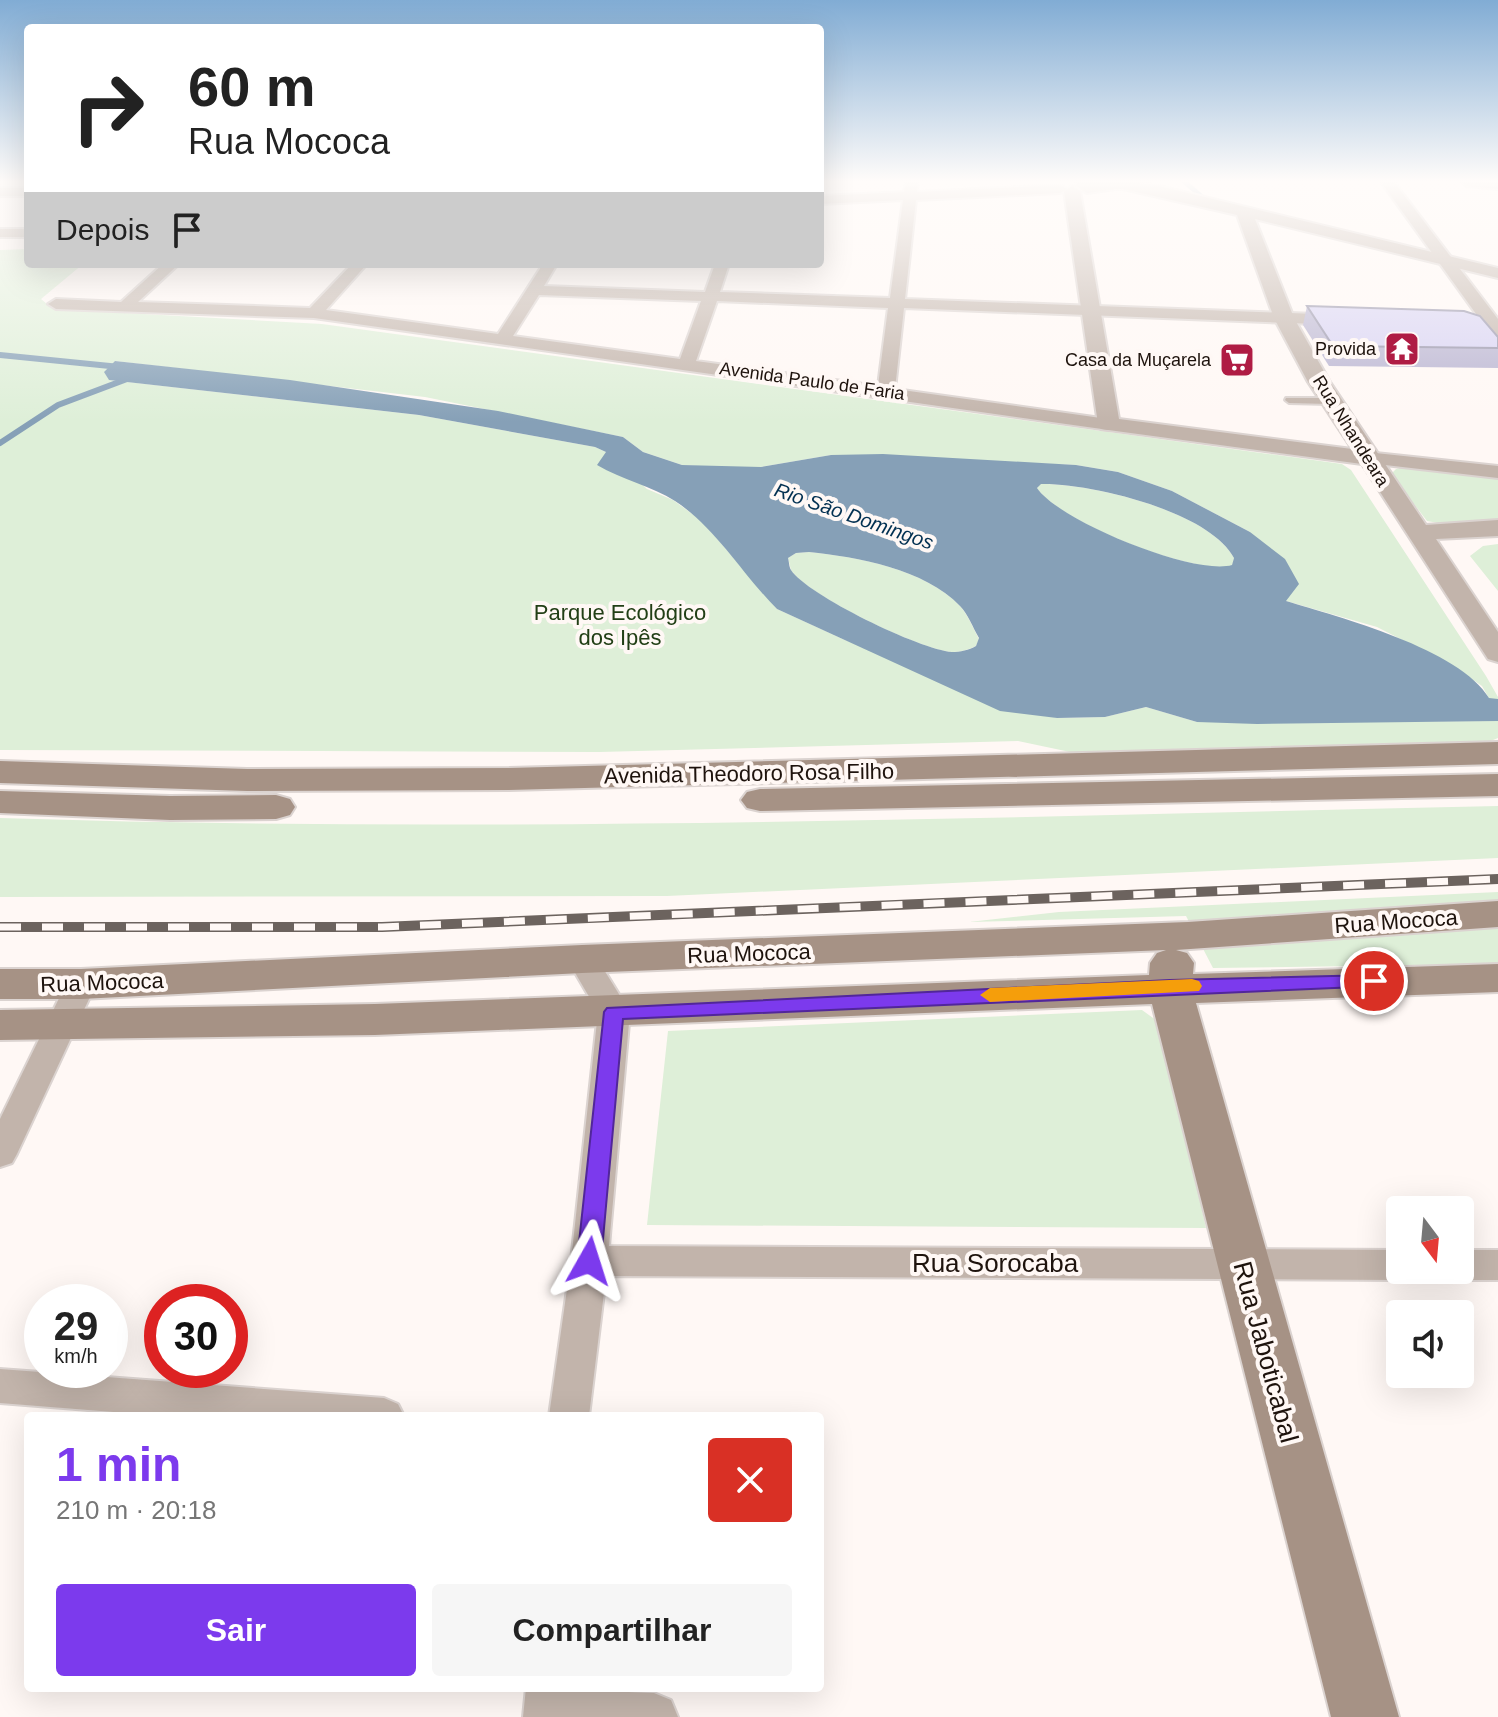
<!DOCTYPE html>
<html lang="pt">
<meta charset="utf-8">
<style>
:root{--surface:#fff;--page:#f6f6f6;--text:#222;--muted:#767676;--accent:#7c3aed}
body{margin:0;font-family:Helvetica,sans-serif;background:var(--page);color:var(--text);height:100vh;display:flex;flex-direction:column;font-size:30px;white-space:nowrap}
*{box-sizing:border-box;margin:0}
p{font-size:26px;color:var(--muted)}
.icon{flex:none;width:44px;height:44px;fill:none;stroke:currentColor;stroke-width:2;stroke-linecap:round;stroke-linejoin:round}
.map{position:relative;flex:1;overflow:hidden}
.panel{position:absolute;left:24px;top:1412px;width:800px;height:280px;display:flex;flex-direction:column;background:var(--surface);border-radius:8px;box-shadow:0 8px 32px #0002}
.panel>*{flex:none}
.top-card{position:absolute;left:24px;top:24px;width:800px;height:244px;border-radius:8px;box-shadow:0 8px 32px #0002;background:#fff;color:var(--text);overflow:hidden}
.needle{width:52px;rotate:164deg}
.controls{position:absolute;left:1386px;top:1196px;display:grid;gap:16px}
.controls a{display:grid;place-items:center;width:88px;height:88px;border-radius:8px;background:var(--surface);box-shadow:0 8px 32px #0002;font-size:40px}
.speed{position:absolute;left:24px;top:1284px;display:flex;gap:16px;font-size:40px;font-weight:700;text-align:center}
.speed>*{display:grid;place-content:center;width:104px;height:104px;border-radius:50%;background:var(--surface);box-shadow:0 8px 32px #0002;line-height:1}
.speed small{font-size:20px;font-weight:400}
.speed .limit{border:12px solid #d22;background:#fff;color:#111}
.pin{position:absolute;display:grid;place-items:center;width:68px;height:68px;color:#fff;margin:-34px;border:4px solid #fff;border-radius:50%;box-shadow:0 2px 8px #0007}
.me{position:absolute;width:88px;margin:-44px;rotate:6deg;stroke-linejoin:round;filter:drop-shadow(0 0 6px #0008)}
.turn{display:flex;align-items:center;gap:28px;height:168px;padding:0 32px;font-size:36px}
.turn .icon{width:104px;height:104px;stroke-width:2.5}
.turn b{display:block;font-size:56px;line-height:68px}
.then{display:flex;align-items:center;height:76px;padding:0 32px;background:#0003;gap:16px;font-size:30px}
.round{display:grid;place-items:center;flex:none;width:84px;height:84px;border-radius:8px;background:var(--page)}
.head{display:flex;align-items:center;justify-content:space-between;height:136px;padding:0 32px}
h1{font-size:48px;font-weight:700;line-height:60px;color:var(--accent)}
.action{display:flex;gap:16px;margin-top:auto;padding:16px 32px}
.action a{flex:1;height:92px;border-radius:8px;background:var(--accent);color:#fff;font-size:32px;font-weight:700;line-height:92px;text-align:center}
.action a+a{background:var(--page);color:var(--text)}
.map>svg:first-child{display:block}
.green{fill:#deefd8}
.water{fill:#86a0b7;fill-rule:evenodd}
.lines{fill:none;stroke-linecap:round;stroke-linejoin:round}
.stream-far1{stroke:#86a0b7;stroke-width:5}
.stream{stroke:#86a0b7;stroke-width:6}
.service-casing{stroke:#dbd3d0;stroke-width:4}
.minor-casing{stroke:#dbd3d0;stroke-width:4}
.tertiary-casing{stroke:#dbd3d0;stroke-width:4}
.secondary-casing{stroke:#dbd3d0;stroke-width:4}
.service{fill:#c2b4ab;fill-rule:evenodd}
.minor{fill:#c2b4ab;fill-rule:evenodd}
.tertiary{fill:#c2b4ab;fill-rule:evenodd}
.secondary{fill:#a69285;fill-rule:evenodd}
.rail-casing{stroke:#6c635e;stroke-width:10}
.rail{stroke:#fff8f5;stroke-width:7;stroke-dasharray:21;stroke-linecap:butt}
.wall{fill:#bab5d2}
.building{fill:#d8d3f4;stroke:#9794ab;stroke-width:2}
.route{fill:#7c3aed;stroke:#51269a;stroke-width:2}
.slow{fill:#f59e0b}
.labels{text-anchor:middle;stroke-width:8;stroke-linejoin:round;paint-order:stroke}
.far-poi-label{font-size:18px;fill:#1e130d;stroke:#fff8f5;text-anchor:end}
.far-street-label{font-size:18px;fill:#1e130d;stroke:#fff8f5}
.far-water-label{font-size:20px;font-style:italic;fill:#023051;stroke:#fff8f5}
.park-label{font-size:22px;fill:#223f16;stroke:#fff8f5}
.street-label{font-size:22px;fill:#1e130d;stroke:#fff8f5}
.near-street-label{font-size:26px;fill:#1e130d;stroke:#fff8f5}
</style>
<div class="map">
<svg width="1498" height="1717" viewBox="0 0 1498 1717">
<rect width="100%" height="100%" fill="#fff8f5"/>
<path class="green" d="M 28,249 L 28,264 L 83,264 L 41,299 L 53,309 L 322,324 L 1342,464 L 1351,470 L 1486,676 L 1498,697 L 1498,714 L 1482,686 L 1453,666 L 1377,627 L 1286,601 L 1250,532 L 1172,491 L 1118,472 L 1076,465 L 831,455 L 761,467 L 711,467 L 682,465 L 643,452 L 623,437 L 425,397 L 115,361 L 110,380 L 419,415 L 595,447 L 606,452 L 647,489 L 673,500 L 702,521 L 777,609 L 845,640 L 1057,718 L 1105,717 L 1146,707 L 1197,722 L 1498,721 L 1498,738 L 1488,742 L 1089,756 L 1018,741 L 599,752 L 0,750 L 0,250 Z
M 1403,467 L 1498,478 L 1498,519 L 1444,524 L 1427,521 L 1391,474 L 1396,469 Z
M 1040,484 C 1090,483 1209,511 1234,558 L 1232,566 C 1193,575 1059,522 1037,488 Z
M 1498,544 L 1498,591 L 1470,556 L 1483,546 Z
M 809,552 C 857,557 925,569 960,606 C 968,615 973,628 979,639 L 976,646 C 968,650 960,652 952,652 C 921,650 808,596 791,570 C 790,567 789,561 788,558 L 796,553 Z
M 1498,806 L 1498,858 L 667,896 L 0,897 L 0,818 C 499,834 999,817 1498,806 Z
M 1498,892 L 1498,964 L 1213,968 L 1186,916 L 969,922 L 1059,912 Z
M 1142,1010 L 1160,1023 L 1206,1228 L 647,1225 L 668,1031 Z"/>
<path class="water" d="M 115,361 L 290,380 L 498,411 L 623,437 L 643,452 L 682,465 L 761,467 L 831,455 L 883,454 L 1076,465 L 1118,472 L 1172,491 L 1250,532 L 1285,559 L 1299,584 L 1286,601 C 1339,617 1460,649 1489,698 L 1498,699 L 1498,721 L 1257,724 L 1197,722 L 1146,707 L 1105,717 L 1057,718 L 1000,711 L 777,609 C 742,574 716,528 675,501 C 652,486 622,480 597,465 L 606,452 L 595,447 L 419,415 L 109,380 L 104,372 ZM 1041,484 C 1090,483 1209,511 1234,558 L 1232,565 C 1194,576 1059,521 1037,488 ZM 809,552 C 857,557 925,569 960,606 C 968,614 973,628 979,638 L 976,646 C 969,650 960,652 952,652 C 921,650 807,595 791,570 C 789,567 789,561 788,558 L 796,553 Z"/>
<g class="lines">
<path class="stream-far1" d="M 1185,182 L 1203,198"/>
<path class="stream" d="M 0,355 L 120,367
M 0,443 L 58,405 L 127,379"/>
<defs>
<path id="service" d="M 1286,398 L 1330,398 L 1334,401 L 1330,404 L 1289,403 L 1285,400 Z"/>
<path id="minor" d="M 906,182 L 918,182 L 917,192 L 1060,185 L 1067,189 L 1060,193 L 916,200 L 905,299 L 1342,315 L 1350,320 L 1342,325 L 904,308 L 895,389 L 1115,420 L 1118,424 L 1109,430 L 314,318 L 56,309 L 48,304 L 56,299 L 121,302 L 163,264 L 179,264 L 138,302 L 310,308 L 352,264 L 367,264 L 326,310 L 498,334 L 543,264 L 557,264 L 544,286 L 705,292 L 715,264 L 729,264 L 720,292 L 890,298 L 903,200 L 820,204 L 820,196 L 904,192 ZM 539,295 L 701,301 L 680,359 L 513,336 ZM 717,301 L 888,308 L 878,386 L 696,361 Z
M 1109,182 L 1143,182 L 1137,186 L 1087,193 L 1080,189 Z
M 1381,182 L 1394,182 L 1498,319 L 1498,338 L 1492,336 L 1486,328 L 1442,325 L 1440,322 L 1448,317 L 1479,318 Z
M 1461,182 L 1498,182 L 1498,189 L 1467,186 Z
M 0,188 L 28,188 L 28,196 L 0,196 Z
M 0,229 L 28,229 L 28,237 L 0,237 Z
M 1366,452 L 1498,466 L 1498,478 L 1359,462 L 1356,458 Z
M 582,949 L 593,952 L 630,1012 L 609,1246 L 1400,1250 L 1400,1270 L 1416,1270 L 1413,1275 L 1400,1280 L 606,1276 L 589,1416 L 549,1416 L 571,1261 L 598,1012 L 567,959 L 571,952 Z
M 81,974 L 92,977 L 96,984 L 17,1154 L 12,1163 L 0,1167 L 0,1119 L 66,984 L 70,977 Z
M 1460,1250 L 1498,1250 L 1498,1280 L 1460,1280 L 1447,1275 L 1444,1270 L 1460,1270 Z
M 0,1369 L 384,1398 L 398,1404 L 404,1416 L 164,1416 L 0,1403 Z
M 526,1688 L 654,1693 L 671,1700 L 678,1717 L 523,1717 Z"/>
<path id="tertiary" d="M 1076,182 L 1151,184 L 1498,268 L 1498,278 L 1255,219 L 1294,318 L 1330,382 L 1426,525 L 1498,520 L 1498,536 L 1436,539 L 1498,632 L 1498,662 L 1488,659 L 1362,464 L 1101,429 L 1098,424 L 1064,191 L 1072,186 L 1080,191 L 1119,419 L 1352,449 L 1308,382 L 1274,318 L 1237,215 L 1123,189 L 1083,189 L 1077,187 Z"/>
<path id="secondary" d="M 1498,742 L 1498,764 L 509,790 L 247,791 L 0,783 L 0,761 L 247,769 L 509,768 Z
M 1498,774 L 1498,796 L 760,811 L 747,808 L 741,800 L 747,792 L 760,789 Z
M 0,791 L 170,796 L 276,795 L 290,799 L 295,807 L 290,815 L 276,819 L 170,820 L 0,813 Z
M 1498,901 L 1498,927 L 1176,950 L 1187,953 L 1194,963 L 1193,974 L 1498,964 L 1498,992 L 1196,1003 L 1399,1717 L 1331,1717 L 1152,1004 L 375,1035 L 0,1040 L 0,1010 L 375,1004 L 1149,975 L 1150,963 L 1157,953 L 1166,950 L 582,973 L 81,999 L 0,999 L 0,969 L 81,969 L 582,945 L 1188,922 Z"/>
</defs>
<use href="#service" class="service-casing"/>
<use href="#minor" class="minor-casing"/>
<use href="#tertiary" class="tertiary-casing"/>
<use href="#secondary" class="secondary-casing"/>
<use href="#service" class="service"/>
<use href="#minor" class="minor"/>
<use href="#tertiary" class="tertiary"/>
<use href="#secondary" class="secondary"/>
<defs>
<path id="rail" d="M 0,927 L 382,927 L 1498,879"/>
</defs>
<use href="#rail" class="rail-casing"/>
<use href="#rail" class="rail"/>
</g>
<path class="wall" d="M 1307,306 L 1498,337 L 1498,368 L 1329,366 L 1303,325 Z"/>
<path class="building" d="M 1307,306 L 1464,311 L 1480,316 L 1498,337 L 1498,348 L 1333,346 Z"/>
<linearGradient id="sky" x2="0" y2="1"><stop stop-color="#81acd4"/><stop offset="0.43" stop-color="#fffcfa"/><stop offset="1" stop-color="#fffcfa" stop-opacity="0"/></linearGradient>
<rect width="1498" height="422" fill="url(#sky)"/>
<path class="route" d="M 1374,975 L 1384,981 L 1381,986 L 623,1019 L 601,1261 L 598,1267 L 589,1270 L 581,1267 L 577,1261 L 604,1012 L 607,1008 L 1170,980 Z"/>
<path class="slow" d="M 1192,979 L 1199,981 L 1202,986 L 1199,991 L 990,1002 L 980,995 L 990,988 Z"/>
<defs>
<symbol id="temple-square" viewBox="-11 -11 22 22"><rect x="-9" y="-9" width="18" height="18" rx="4" fill="#af1c44" stroke="#fff8f5"/><path d="M0-6L5-2H3V0L6.5 2.5H4V6H1.5V3h-3V6H-4V2.5H-6.5L-3 0V-2H-5Z" fill="#fff"/></symbol>
<symbol id="supermarket-square" viewBox="-11 -11 22 22"><rect x="-9" y="-9" width="18" height="18" rx="4" fill="#af1c44" stroke="#fff8f5"/><path d="M-6-5.5h2.5l.6 2H6L4.5 2H-2.5L-4.4-4H-6ZM-1.5 3.2a1.3 1.3 0 1 0 .1 0ZM3 3.2a1.3 1.3 0 1 0 .1 0Z" fill="#fff"/></symbol>
</defs>
<g fill-rule="evenodd">
<use href="#temple-square" x="1382" y="329" width="40" height="40"/>
<use href="#supermarket-square" x="1217" y="340" width="40" height="40"/>
</g>
<g class="labels">
<g class="far-poi-label">
<text x="1376" y="355">Provida</text>
<text x="1211" y="366">Casa da Muçarela</text>
</g>
<g class="far-street-label">
<text transform="translate(812 381) rotate(8)" y="6">Avenida Paulo de Faria</text>
<text transform="translate(1351 431) rotate(58)" y="6">Rua Nhandeara</text>
</g>
<g class="far-water-label">
<text transform="translate(854 516) rotate(19)" y="7">Rio São Domingos</text>
</g>
<g class="park-label">
<text x="620" y="620">Parque Ecológico<tspan x="620" dy="25">dos Ipês</tspan></text>
</g>
<g class="street-label">
<text transform="translate(749 773) rotate(-1)" y="8">Avenida Theodoro Rosa Filho</text>
<text transform="translate(1396 921) rotate(-4)" y="8">Rua Mococa</text>
<text transform="translate(749 953) rotate(-2)" y="8">Rua Mococa</text>
<text transform="translate(102 982) rotate(-2)" y="8">Rua Mococa</text>
</g>
<g class="near-street-label">
<text x="995" y="1272">Rua Sorocaba</text>
<text transform="translate(1266 1352) rotate(75)" y="9">Rua Jaboticabal</text>
</g>
</g>
</svg>
<div class="controls">
<a><svg class="needle" viewBox="-14 -14 28 28"><path d="M0-13l5 13h-10z" fill="#e53935"/><path d="M0 13l5-13h-10z" fill="#767676"/></svg></a>
<a><svg class="icon" aria-label="sound" viewBox="0 0 24 24"><path d="M4 9h4l5-4v14l-5-4H4zM17 9q2 3 0 6"/></svg></a>
</div>
<div class="speed"><div>29<small>km/h</small></div><div class="limit">30</div></div>
<div class="pin" style="left:1374px;top:981px;background:#d93025"><svg class="icon" aria-label="arrive" viewBox="0 0 24 24"><path d="M6 21V4h12l-3 4 3 4H6"/></svg></div>
<svg class="me" style="left:589px;top:1261px" viewBox="-20 -20 40 40"><path d="M0-17L14 15 0 8-14 15z" fill="#7c3aed" stroke="#fff" stroke-width="4"/></svg>
<div class="top-card">
<div class="turn"><svg class="icon" aria-label="right" viewBox="0 0 24 24"><path d="M7 20v-9h11M14 6l5 5-5 5"/></svg><div><b>60 m</b>Rua Mococa</div></div>
<div class="then">Depois<svg class="icon" aria-label="arrive" viewBox="0 0 24 24"><path d="M6 21V4h12l-3 4 3 4H6"/></svg></div>
</div>
<section class="panel">
<div class="head"><div><h1>1 min</h1><p>210 m · 20:18</p></div><a class="round" style="background:#d93025;color:#fff"><svg class="icon" aria-label="close" viewBox="0 0 24 24"><path d="M6 6l12 12M18 6L6 18"/></svg></a></div>
<div class="action"><a>Sair</a><a>Compartilhar</a></div>
</section>
</div>
